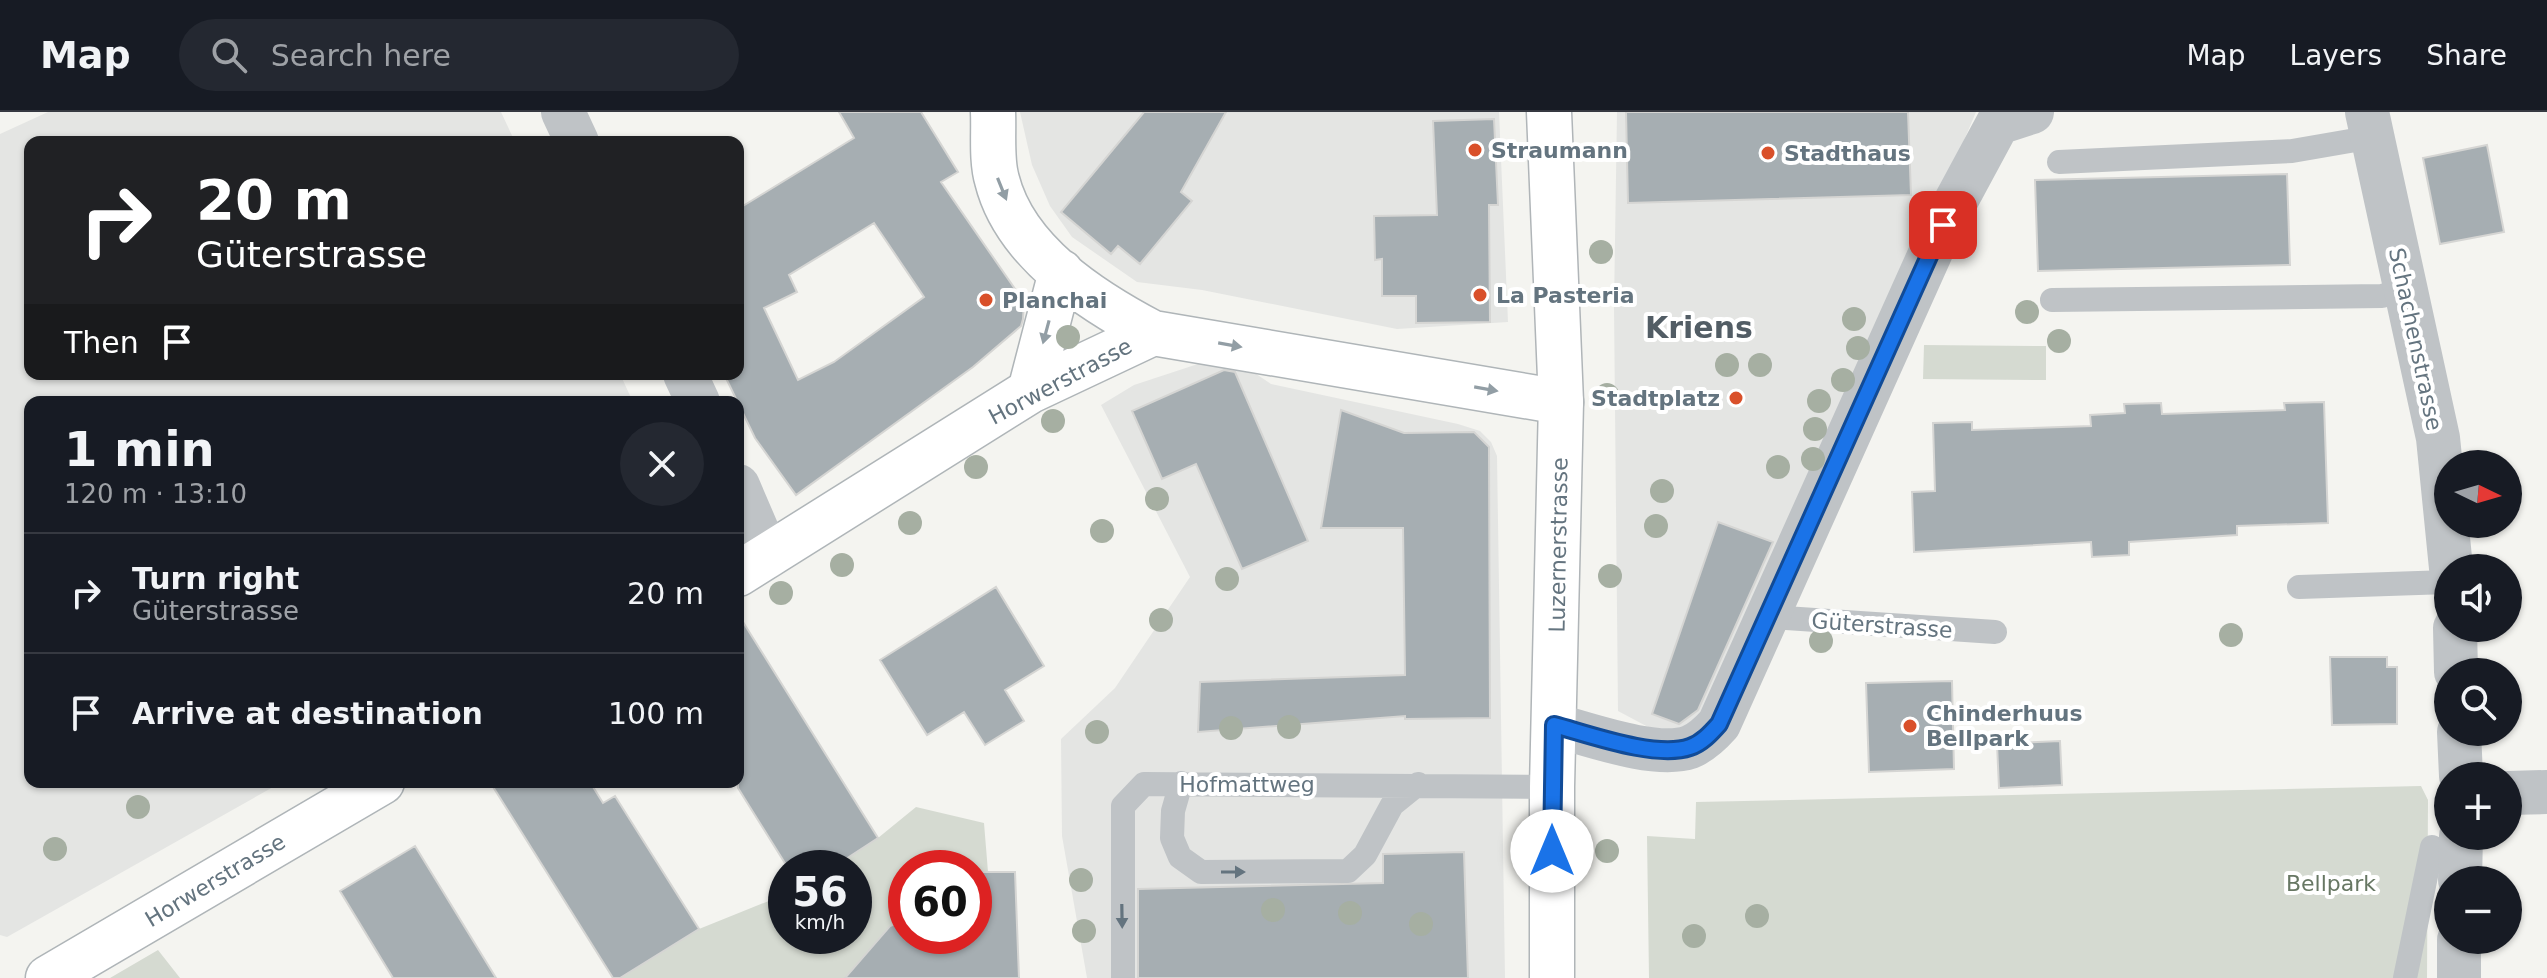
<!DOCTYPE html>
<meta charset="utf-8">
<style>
:root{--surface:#171b24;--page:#242831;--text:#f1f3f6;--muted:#9ea1a6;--line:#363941}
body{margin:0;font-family:"DejaVu Sans",sans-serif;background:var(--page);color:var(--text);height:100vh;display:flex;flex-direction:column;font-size:30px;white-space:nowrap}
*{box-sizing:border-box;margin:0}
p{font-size:26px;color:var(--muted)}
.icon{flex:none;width:44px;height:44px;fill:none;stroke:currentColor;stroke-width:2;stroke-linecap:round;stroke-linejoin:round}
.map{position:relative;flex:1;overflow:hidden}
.panel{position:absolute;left:24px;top:284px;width:720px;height:392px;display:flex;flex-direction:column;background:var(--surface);border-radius:16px;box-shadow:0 2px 6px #0004}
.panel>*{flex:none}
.banner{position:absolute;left:24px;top:24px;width:720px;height:244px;border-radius:16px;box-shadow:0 2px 6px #0004;background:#202124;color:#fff;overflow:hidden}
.needle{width:52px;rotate:95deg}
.buttons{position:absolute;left:2434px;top:338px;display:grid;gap:16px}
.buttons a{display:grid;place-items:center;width:88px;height:88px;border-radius:50%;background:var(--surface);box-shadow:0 2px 6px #0004;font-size:40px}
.speed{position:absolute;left:768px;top:738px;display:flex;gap:16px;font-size:40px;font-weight:700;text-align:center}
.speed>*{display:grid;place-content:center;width:104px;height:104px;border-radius:50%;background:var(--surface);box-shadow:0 2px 6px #0004;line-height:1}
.speed small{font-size:20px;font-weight:400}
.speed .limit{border:12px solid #d22;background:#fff;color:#111}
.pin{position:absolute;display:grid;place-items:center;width:68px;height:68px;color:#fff;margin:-34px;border-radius:16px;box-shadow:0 4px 12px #0006}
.me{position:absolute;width:88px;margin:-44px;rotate:0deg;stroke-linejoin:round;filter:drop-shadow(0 0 6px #0008)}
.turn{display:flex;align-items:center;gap:28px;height:168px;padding:0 40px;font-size:36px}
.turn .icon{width:104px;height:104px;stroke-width:2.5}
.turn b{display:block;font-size:56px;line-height:68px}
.then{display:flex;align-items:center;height:76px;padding:0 40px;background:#0003;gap:16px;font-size:30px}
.round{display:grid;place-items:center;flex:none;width:84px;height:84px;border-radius:42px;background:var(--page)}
.headline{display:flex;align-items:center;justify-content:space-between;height:136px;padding:0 40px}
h1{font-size:48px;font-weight:800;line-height:60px}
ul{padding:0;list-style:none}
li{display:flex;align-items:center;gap:24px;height:120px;padding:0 40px;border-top:2px solid var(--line)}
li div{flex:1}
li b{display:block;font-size:30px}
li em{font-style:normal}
header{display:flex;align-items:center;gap:48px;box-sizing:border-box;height:112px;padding:0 40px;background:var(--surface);border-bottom:2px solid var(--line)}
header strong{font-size:38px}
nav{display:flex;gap:44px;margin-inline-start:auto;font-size:28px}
.search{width:560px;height:72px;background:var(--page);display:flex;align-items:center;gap:20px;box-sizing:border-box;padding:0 28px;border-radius:44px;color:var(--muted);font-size:30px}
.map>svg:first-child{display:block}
.built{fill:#e4e5e3}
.green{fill:#d5dad1}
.building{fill:#a6aeb2;stroke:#d5d5d3;stroke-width:2;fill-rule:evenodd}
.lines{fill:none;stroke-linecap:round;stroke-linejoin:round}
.secondary-casing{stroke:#afb5b8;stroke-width:47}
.primary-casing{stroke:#b0b5b8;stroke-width:47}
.lane{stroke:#bfc3c6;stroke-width:24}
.street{stroke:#bfc3c6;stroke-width:44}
.secondary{stroke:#fff;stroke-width:44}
.primary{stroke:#fff;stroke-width:44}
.tree{fill:#a6afa2}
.oneway{fill:#929ea5}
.oneway2{fill:#64747f}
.route-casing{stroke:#114b97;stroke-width:20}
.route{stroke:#1a73e8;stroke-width:14}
.poi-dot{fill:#d9502a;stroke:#fff;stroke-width:3}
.labels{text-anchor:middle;stroke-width:8;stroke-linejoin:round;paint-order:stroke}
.poi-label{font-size:22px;font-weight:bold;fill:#64747f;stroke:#fff;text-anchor:start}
.street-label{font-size:22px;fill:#64747f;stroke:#fff}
.park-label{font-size:22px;fill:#677763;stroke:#fff}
.district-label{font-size:30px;font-weight:bold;fill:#525d65;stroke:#fff}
</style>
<header>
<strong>Map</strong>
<div class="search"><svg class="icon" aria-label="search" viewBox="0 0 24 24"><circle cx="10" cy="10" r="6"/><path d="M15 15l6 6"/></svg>Search here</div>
<nav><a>Map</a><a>Layers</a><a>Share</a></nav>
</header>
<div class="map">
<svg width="2547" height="866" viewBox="0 0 2547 866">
<rect width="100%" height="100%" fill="#f4f4f0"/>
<path class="built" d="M 48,0 L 501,0 L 515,30 L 30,30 L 30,262 L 620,262 L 633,290 L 30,290 L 30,670 L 282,670 L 7,825 L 0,823 L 0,22 Z
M 1020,0 L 1499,0 L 1508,210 L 1397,217 L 1202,178 L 1137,170 L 1072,125 L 1050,94 L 1032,53 Z
M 1617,0 L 1976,0 L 1931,106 L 1695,618 L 1650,616 L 1618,599 L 1614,194 Z
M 1207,249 L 1240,251 L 1271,272 L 1458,312 L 1480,319 L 1491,330 L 1497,344 L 1505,866 L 1087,866 L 1062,724 L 1061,627 L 1115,576 L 1190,465 L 1101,293 L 1134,273 Z"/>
<path class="green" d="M 1924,233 L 2046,234 L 2046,268 L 1923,267 Z
M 2421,674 L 2428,688 L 2427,866 L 1649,866 L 1647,724 L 1695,727 L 1696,690 Z
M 916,695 L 984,711 L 988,760 L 974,760 L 974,756 L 906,756 L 906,808 L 890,814 L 845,866 L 621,866 L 699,817 L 786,782 L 786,824 L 854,824 L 854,756 L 832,756 L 878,726 Z
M 158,838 L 180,866 L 110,866 Z"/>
<path class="building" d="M 839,0 L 921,0 L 958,60 L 941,70 L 1024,190 L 1023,207 L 1021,214 L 973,255 L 796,383 L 755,326 L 724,262 L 738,262 L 738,97 L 854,26 ZM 874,111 L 924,185 L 834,250 L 798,268 L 764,196 L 797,180 L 789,163 Z
M 1144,0 L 1226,0 L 1181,80 L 1192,89 L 1140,152 L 1118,134 L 1111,142 L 1061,100 Z
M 1626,0 L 1908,0 L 1911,83 L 1628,91 Z
M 1494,7 L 1498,93 L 1489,93 L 1490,210 L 1416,211 L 1416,184 L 1382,184 L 1382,147 L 1375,148 L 1374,104 L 1437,103 L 1433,9 Z
M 2487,33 L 2504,120 L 2440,132 L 2423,46 Z
M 2287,62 L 2290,153 L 2038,159 L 2035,68 Z
M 1224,258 L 1235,260 L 1308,429 L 1242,457 L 1196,352 L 1162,367 L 1132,299 Z
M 2324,290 L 2328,411 L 2237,414 L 2237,423 L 2129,430 L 2129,443 L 2092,445 L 2091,430 L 1914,440 L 1912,380 L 1935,379 L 1933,311 L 1972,310 L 1972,318 L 2091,314 L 2090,303 L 2125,301 L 2124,292 L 2161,291 L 2162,302 L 2285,298 L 2284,291 Z
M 1341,298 L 1404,321 L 1474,320 L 1489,335 L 1490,606 L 1405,607 L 1405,604 L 1198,620 L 1200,570 L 1405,563 L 1403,416 L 1321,416 Z
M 1718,410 L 1773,430 L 1698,598 L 1679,612 L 1652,602 Z
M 996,475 L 1044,554 L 1005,578 L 1024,609 L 985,633 L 964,600 L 927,623 L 880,548 Z
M 738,502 L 878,726 L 832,756 L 788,756 L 738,676 Z
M 2330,545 L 2387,545 L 2387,555 L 2397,555 L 2397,612 L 2332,613 Z
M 1952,569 L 1954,657 L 1869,660 L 1866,571 Z
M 2060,629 L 2062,673 L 1999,676 L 1997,632 Z
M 490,670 L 590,670 L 603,691 L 615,684 L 699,817 L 620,866 L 613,866 Z
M 415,734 L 496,866 L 393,866 L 340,779 Z
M 1464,740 L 1468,866 L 1138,866 L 1138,777 L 1383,771 L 1383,742 Z
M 974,760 L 1015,760 L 1019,866 L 845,866 L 890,814 L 906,808 L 906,824 L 974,824 Z"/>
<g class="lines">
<defs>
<path id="secondary" d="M 993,0 C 994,21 991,48 997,68 C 1015,140 1092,189 1153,221
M 1030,279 L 1061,160
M 738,462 L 1030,279 L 1153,221 L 1561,290
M 48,866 L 382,670"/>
<path id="primary" d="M 1549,0 L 1561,290 L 1552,675 L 1552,866"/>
</defs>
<use href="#secondary" class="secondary-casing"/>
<use href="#primary" class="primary-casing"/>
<path class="lane" d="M 2059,50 L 2292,39 L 2373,25
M 2052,188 L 2382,184 L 2406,177
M 2299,475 L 2448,470
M 1770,505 L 1995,520
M 1181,671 L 1173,699 L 1172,726 L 1180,745 L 1201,760 L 1348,759 L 1365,743 L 1392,693 L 1418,672
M 1123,866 L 1123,694 L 1144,672 L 1552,675
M 2405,866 L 2432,735"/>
<path class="street" d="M 563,0 L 577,30
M 2367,0 L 2438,326 L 2451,456
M 685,262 L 698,290
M 738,374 L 768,444
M 2455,516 L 2456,560
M 1554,613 C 1588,622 1656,647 1690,635 C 1702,630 1711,621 1719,612 L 1943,113 L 1998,11 L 2032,0
M 2459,620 L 2461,664
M 2508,681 L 2547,680
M 2460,768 L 2461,724
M 2459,866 L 2459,828"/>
<use href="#secondary" class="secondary"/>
<use href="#primary" class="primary"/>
</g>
<g class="tree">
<circle cx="1601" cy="140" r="12"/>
<circle cx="2027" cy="200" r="12"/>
<circle cx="1854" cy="207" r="12"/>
<circle cx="1068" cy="225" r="12"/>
<circle cx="2059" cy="229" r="12"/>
<circle cx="1858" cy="236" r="12"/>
<circle cx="1727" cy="253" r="12"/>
<circle cx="1760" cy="253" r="12"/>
<circle cx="1843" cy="268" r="12"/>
<circle cx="1607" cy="283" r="12"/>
<circle cx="1819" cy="289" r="12"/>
<circle cx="1053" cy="309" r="12"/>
<circle cx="1815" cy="317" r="12"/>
<circle cx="1813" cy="347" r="12"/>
<circle cx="976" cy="355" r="12"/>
<circle cx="1778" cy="355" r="12"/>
<circle cx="1662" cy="379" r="12"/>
<circle cx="1157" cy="387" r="12"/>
<circle cx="910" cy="411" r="12"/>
<circle cx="1656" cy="414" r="12"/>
<circle cx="1102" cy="419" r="12"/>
<circle cx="842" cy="453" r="12"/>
<circle cx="1610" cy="464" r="12"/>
<circle cx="1227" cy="467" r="12"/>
<circle cx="781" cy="481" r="12"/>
<circle cx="1161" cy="508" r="12"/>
<circle cx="2231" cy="523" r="12"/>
<circle cx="1821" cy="529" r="12"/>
<circle cx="1289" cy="615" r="12"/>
<circle cx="1231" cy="616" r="12"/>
<circle cx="1097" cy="620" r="12"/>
<circle cx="138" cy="695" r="12"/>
<circle cx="55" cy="737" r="12"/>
<circle cx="1607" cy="739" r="12"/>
<circle cx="1081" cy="768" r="12"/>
<circle cx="1273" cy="798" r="12"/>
<circle cx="1350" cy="801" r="12"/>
<circle cx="1757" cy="804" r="12"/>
<circle cx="1421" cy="812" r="12"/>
<circle cx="1084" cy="819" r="12"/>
<circle cx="1694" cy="824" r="12"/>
</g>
<defs><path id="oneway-solid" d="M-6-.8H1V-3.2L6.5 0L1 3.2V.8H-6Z" transform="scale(2)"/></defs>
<g class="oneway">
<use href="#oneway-solid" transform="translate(1002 77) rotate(68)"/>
<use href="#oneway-solid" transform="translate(1046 220) rotate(105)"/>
<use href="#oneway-solid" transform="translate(1230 233) rotate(10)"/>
<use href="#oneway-solid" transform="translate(1486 277) rotate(10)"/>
</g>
<g class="oneway2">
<use href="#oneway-solid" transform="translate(1233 760)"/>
<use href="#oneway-solid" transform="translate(1122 804) rotate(89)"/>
</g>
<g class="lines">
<defs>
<path id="route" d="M 1552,739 L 1554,613 C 1588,622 1656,647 1690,635 C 1702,631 1711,621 1719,612 L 1943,113"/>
</defs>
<use href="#route" class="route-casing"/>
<use href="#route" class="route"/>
</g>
<g class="poi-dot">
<circle cx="1475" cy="38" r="8"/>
<circle cx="1768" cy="41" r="8"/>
<circle cx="1480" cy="183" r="8"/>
<circle cx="986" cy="188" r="8"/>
<circle cx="1736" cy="286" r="8"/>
<circle cx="1910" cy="614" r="8"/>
</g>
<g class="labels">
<g class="poi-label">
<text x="1491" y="46">Straumann</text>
<text x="1784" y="49">Stadthaus</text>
<text x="1496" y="191">La Pasteria</text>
<text x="1002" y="196">Planchai</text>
<text x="1720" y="294" text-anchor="end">Stadtplatz</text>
<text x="1926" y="609">Chinderhuus<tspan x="1926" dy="25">Bellpark</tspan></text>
</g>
<g class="street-label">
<text transform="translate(2416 227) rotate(78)" y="8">Schachenstrasse</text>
<text transform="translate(1060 269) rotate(-28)" y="8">Horwerstrasse</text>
<text transform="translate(1558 433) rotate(-89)" y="8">Luzernerstrasse</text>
<text transform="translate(1882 513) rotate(4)" y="8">Güterstrasse</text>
<text x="1247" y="680">Hofmattweg</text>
<text transform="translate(215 768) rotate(-31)" y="8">Horwerstrasse</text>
</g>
<g class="park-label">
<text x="2331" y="779">Bellpark</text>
</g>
<g class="district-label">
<text x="1699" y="226">Kriens</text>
</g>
</g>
</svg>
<div class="buttons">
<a><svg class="needle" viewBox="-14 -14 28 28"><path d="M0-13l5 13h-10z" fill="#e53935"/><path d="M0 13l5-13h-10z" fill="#9ea1a6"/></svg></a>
<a><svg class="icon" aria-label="sound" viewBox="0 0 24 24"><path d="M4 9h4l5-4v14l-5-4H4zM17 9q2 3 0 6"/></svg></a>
<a><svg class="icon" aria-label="search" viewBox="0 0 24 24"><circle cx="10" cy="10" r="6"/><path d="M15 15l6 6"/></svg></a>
<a>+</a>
<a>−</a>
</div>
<div class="speed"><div>56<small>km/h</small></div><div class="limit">60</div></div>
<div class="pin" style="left:1943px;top:113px;background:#d93025"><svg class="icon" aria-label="arrive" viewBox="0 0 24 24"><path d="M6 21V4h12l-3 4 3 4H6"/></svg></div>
<svg class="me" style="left:1552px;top:739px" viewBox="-20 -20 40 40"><circle r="19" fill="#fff"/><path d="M0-13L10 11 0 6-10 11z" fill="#1a73e8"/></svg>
<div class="banner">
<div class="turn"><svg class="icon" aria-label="right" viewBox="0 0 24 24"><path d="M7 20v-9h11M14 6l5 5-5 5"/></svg><div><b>20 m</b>Güterstrasse</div></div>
<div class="then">Then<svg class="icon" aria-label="arrive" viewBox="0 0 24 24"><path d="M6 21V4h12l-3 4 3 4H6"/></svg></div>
</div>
<section class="panel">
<div class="headline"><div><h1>1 min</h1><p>120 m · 13:10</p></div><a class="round"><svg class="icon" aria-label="close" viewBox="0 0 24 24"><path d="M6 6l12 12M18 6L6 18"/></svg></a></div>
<ul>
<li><svg class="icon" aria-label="right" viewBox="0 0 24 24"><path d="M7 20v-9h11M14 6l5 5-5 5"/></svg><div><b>Turn right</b><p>Güterstrasse</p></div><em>20 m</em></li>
<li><svg class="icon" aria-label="arrive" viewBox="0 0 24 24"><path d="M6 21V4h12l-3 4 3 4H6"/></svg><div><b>Arrive at destination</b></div><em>100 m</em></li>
</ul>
</section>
</div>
